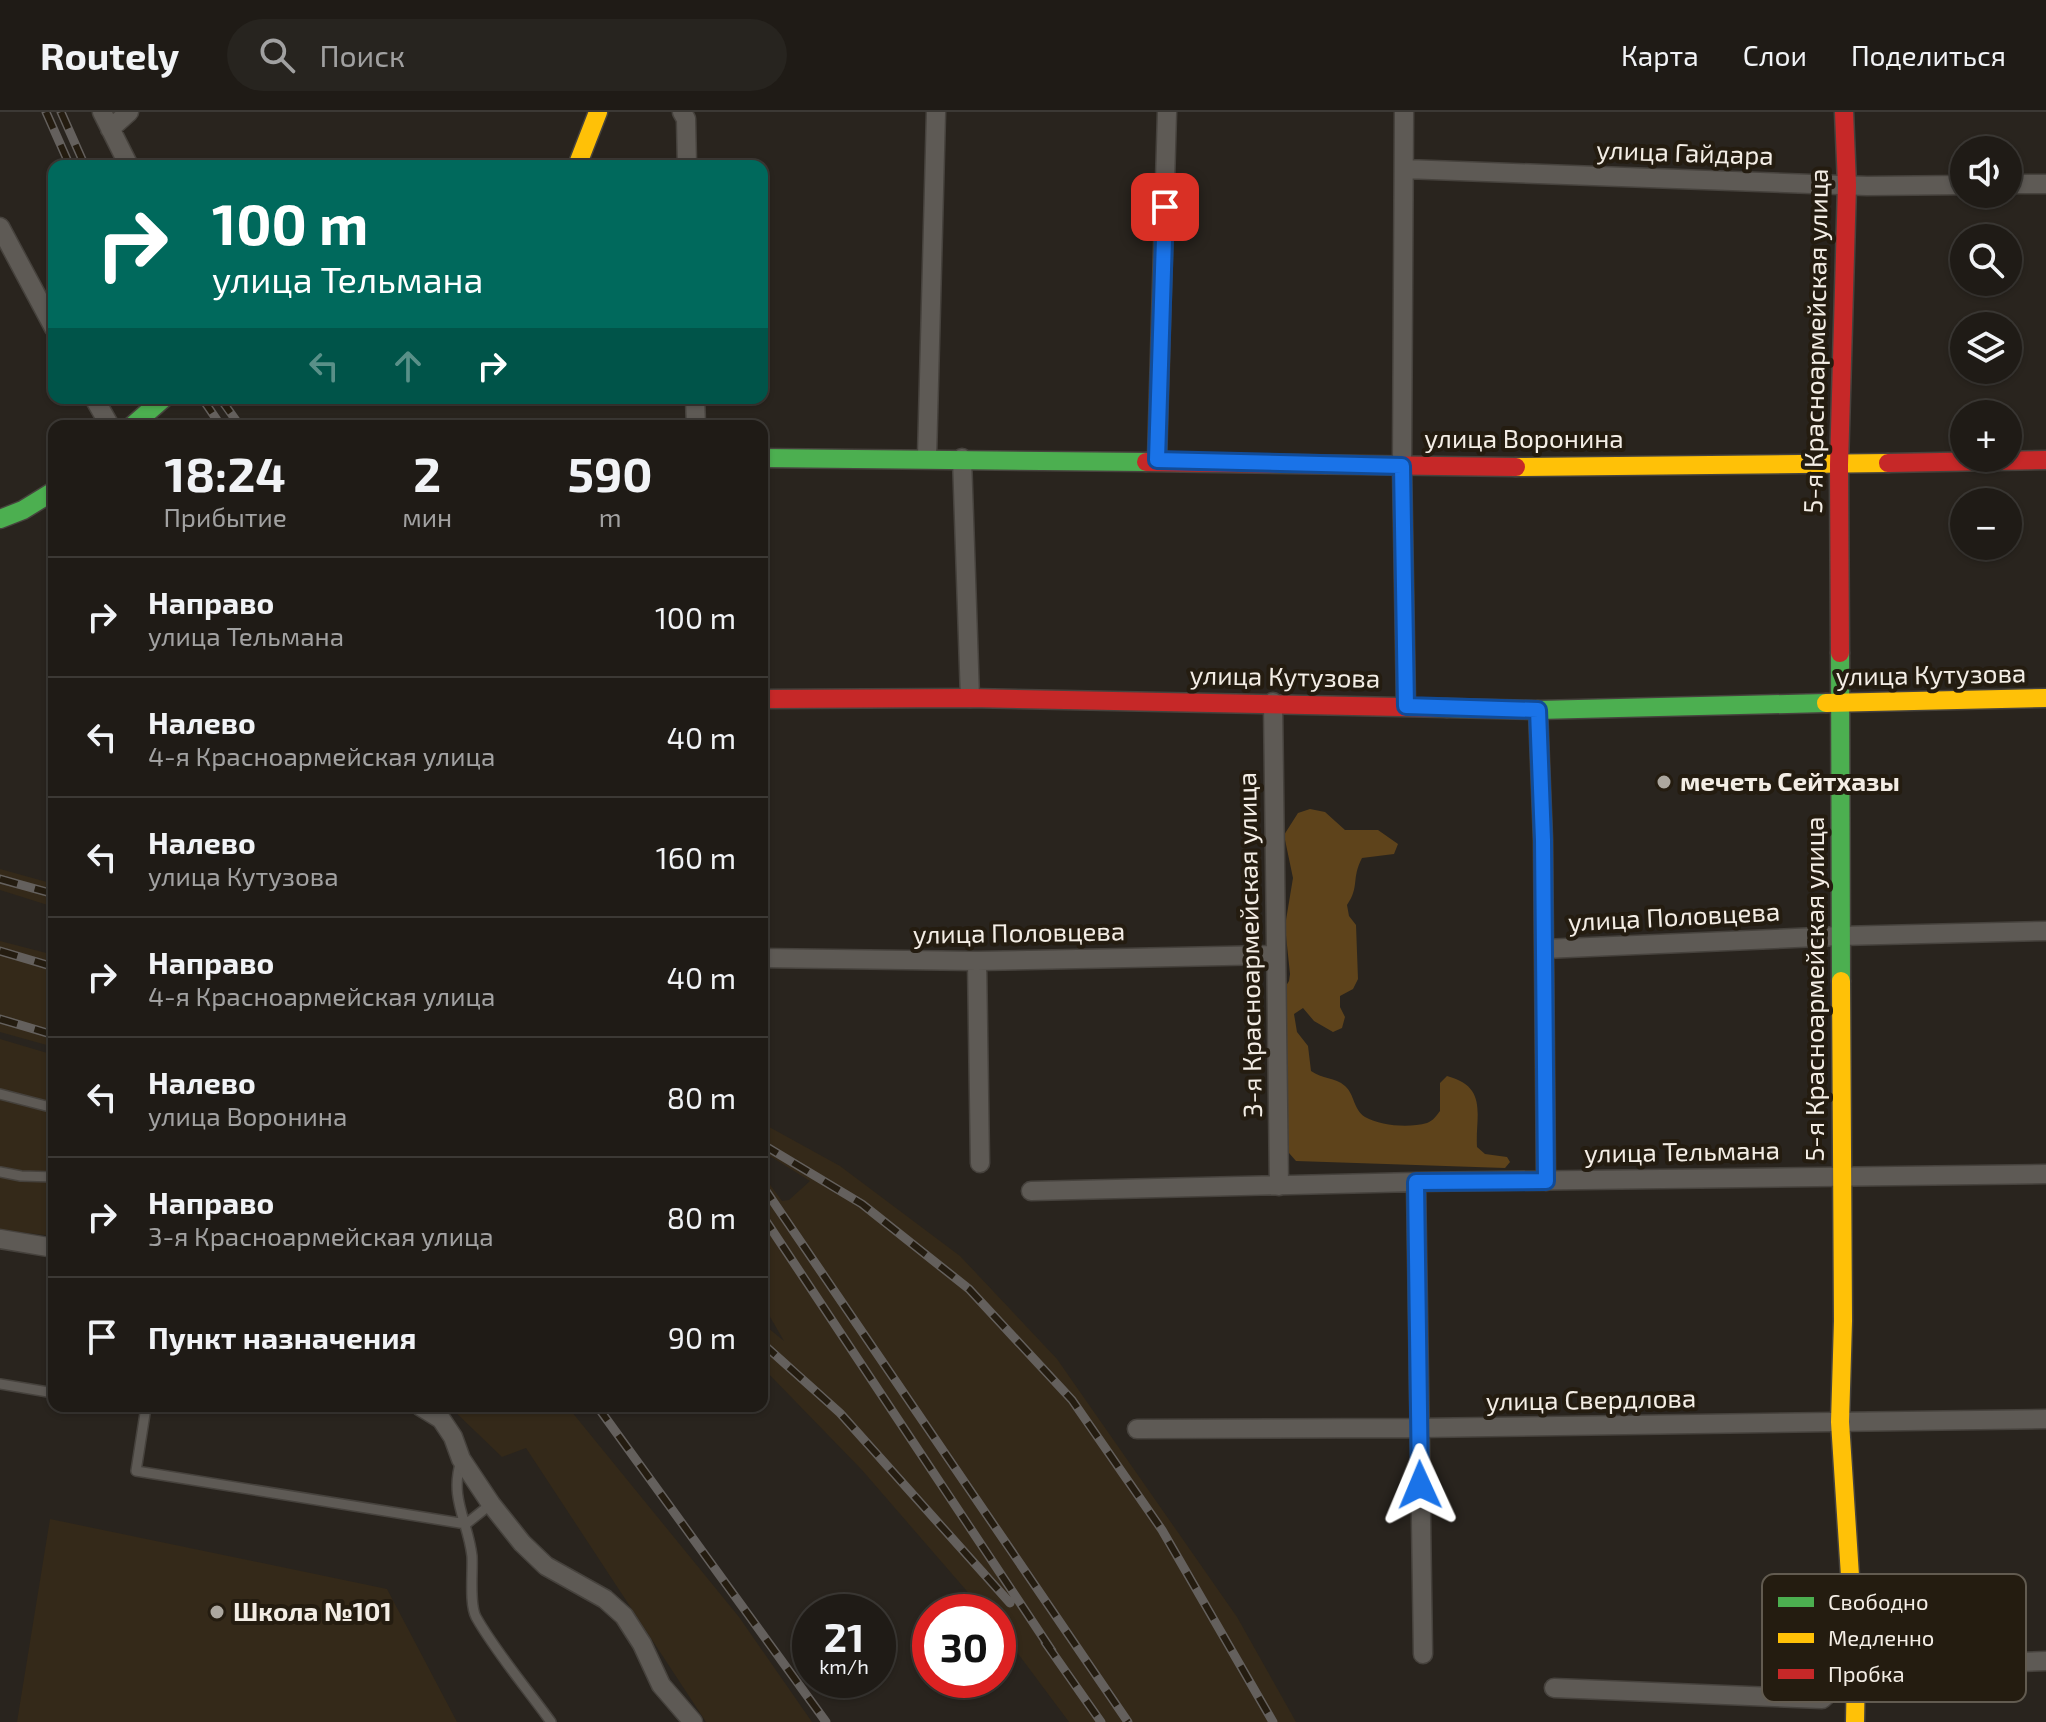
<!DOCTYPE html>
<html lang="ru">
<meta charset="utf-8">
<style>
:root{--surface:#1f1b16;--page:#27241f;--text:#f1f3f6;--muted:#a1a1a1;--line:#3c3935}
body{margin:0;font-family:"Exo 2",sans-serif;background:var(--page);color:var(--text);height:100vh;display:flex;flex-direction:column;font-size:30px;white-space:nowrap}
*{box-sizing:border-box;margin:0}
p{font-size:26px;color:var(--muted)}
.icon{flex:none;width:44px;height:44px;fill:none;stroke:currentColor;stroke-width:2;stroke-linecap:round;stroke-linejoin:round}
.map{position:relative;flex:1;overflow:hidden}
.sheet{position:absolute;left:48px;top:308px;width:720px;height:992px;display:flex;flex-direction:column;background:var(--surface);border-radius:16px;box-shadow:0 2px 6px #0004,0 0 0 2px var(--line)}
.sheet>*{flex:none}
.banner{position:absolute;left:48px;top:48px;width:720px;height:244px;border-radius:16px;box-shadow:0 2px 6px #0004,0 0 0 2px var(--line);background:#00695c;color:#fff;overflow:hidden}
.controls{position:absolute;left:1950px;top:24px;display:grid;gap:16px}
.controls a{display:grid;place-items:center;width:72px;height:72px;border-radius:50%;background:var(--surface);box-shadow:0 2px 6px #0004,0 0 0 2px var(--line);font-size:40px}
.speed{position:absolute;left:792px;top:1482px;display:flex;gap:16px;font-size:40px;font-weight:700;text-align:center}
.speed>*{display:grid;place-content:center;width:104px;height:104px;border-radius:50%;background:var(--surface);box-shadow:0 2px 6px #0004,0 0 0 2px var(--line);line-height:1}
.speed small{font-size:20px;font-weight:400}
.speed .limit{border:12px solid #d22;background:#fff;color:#111}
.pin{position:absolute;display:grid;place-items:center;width:68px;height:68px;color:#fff;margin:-34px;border-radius:16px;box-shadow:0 4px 12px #0006}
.me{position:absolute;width:88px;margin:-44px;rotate:359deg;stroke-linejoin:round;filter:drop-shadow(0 0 6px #0008)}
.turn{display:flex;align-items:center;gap:28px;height:168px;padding:0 32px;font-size:36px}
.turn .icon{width:104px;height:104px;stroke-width:2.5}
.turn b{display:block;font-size:56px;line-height:68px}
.lanes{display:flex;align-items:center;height:76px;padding:0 32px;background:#0003;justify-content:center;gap:40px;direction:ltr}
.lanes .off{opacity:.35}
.eta{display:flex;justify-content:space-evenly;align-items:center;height:136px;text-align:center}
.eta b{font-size:48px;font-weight:700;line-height:56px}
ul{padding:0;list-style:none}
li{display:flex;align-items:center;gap:24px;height:120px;padding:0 32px;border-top:2px solid var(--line)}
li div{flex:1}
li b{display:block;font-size:30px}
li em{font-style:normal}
header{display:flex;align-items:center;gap:48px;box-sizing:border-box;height:112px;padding:0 40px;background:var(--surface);border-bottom:2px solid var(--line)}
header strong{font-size:38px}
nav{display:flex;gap:44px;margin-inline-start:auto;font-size:28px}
.search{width:560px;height:72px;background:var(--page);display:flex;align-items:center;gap:20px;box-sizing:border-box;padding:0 28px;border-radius:44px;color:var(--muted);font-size:30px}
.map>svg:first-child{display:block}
.built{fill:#342919}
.green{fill:#5e431b}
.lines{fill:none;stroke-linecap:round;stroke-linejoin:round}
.lane-casing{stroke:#46423d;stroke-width:12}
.street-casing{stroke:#46423d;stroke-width:21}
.fast-casing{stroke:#46423d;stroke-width:21}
.slow-casing{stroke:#46423d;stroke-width:21}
.jam-casing{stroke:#46423d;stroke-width:21}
.lane{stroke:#5e5a55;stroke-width:9}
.street{stroke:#5e5a55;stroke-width:18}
.fast{stroke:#4caf50;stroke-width:18}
.slow{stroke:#ffc107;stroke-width:18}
.jam{stroke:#c62828;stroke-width:18}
.rail-casing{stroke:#64605d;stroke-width:9}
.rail{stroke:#241c10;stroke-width:6;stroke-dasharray:18;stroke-linecap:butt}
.route-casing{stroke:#114b97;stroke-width:20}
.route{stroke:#1a73e8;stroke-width:14}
.poi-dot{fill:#aca79f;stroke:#241c10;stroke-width:3}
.labels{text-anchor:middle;stroke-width:8;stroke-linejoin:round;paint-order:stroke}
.street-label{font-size:26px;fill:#f3ede5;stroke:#241c10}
.poi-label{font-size:26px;font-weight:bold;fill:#f3ede5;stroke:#241c10;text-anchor:start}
.key{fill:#241c10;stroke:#625b50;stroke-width:2}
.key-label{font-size:22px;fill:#f3ede5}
</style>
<header>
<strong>Routely</strong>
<div class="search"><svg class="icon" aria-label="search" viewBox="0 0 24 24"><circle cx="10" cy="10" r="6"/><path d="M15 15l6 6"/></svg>Поиск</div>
<nav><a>Карта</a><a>Слои</a><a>Поделиться</a></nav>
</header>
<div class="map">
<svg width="2046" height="1610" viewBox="0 0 2046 1610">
<rect width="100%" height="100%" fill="#29241e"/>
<path class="built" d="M 0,757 L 54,772 L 54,795 L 0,778 Z
M 0,829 L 54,843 L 54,935 L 0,920 Z
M 0,927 L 54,943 L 54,1124 L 0,1118 Z
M 762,1011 L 840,1054 L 960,1144 L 1057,1247 L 1237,1505 L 1296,1610 L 1069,1610 L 998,1515 L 998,1500 L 985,1500 L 862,1358 L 762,1255 L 762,1211 L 784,1229 L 762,1191 L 762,1062 L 782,1089 L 789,1088 L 810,1069 L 762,1039 Z
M 449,1294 L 567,1294 L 739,1505 L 812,1610 L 706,1610 L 526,1336 L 502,1345 Z
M 50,1407 L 387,1477 L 457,1610 L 17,1610 Z"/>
<path class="green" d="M 1310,697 L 1325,700 L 1345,718 L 1378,718 L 1398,732 L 1394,742 L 1362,746 C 1351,767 1360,774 1347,793 L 1349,804 L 1356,813 L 1358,867 L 1353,877 L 1340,884 L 1340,895 L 1345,905 L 1342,916 L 1333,920 L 1314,909 L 1303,896 L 1294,902 L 1297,920 L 1308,934 L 1311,959 C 1322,967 1335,965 1345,974 C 1355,983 1353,997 1365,1005 C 1381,1014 1409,1016 1427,1011 C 1433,1009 1437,1003 1440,999 L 1440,971 L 1447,964 C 1489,975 1475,1004 1477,1035 L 1485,1042 L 1507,1045 L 1510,1050 L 1505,1056 L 1296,1049 L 1289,1041 L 1278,887 L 1289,869 L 1290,862 L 1285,814 L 1293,766 L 1284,723 L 1298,701 Z"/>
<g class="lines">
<defs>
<path id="lane" d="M 0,982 L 54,996
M 0,1060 L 21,1064 L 54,1065
M 0,1272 L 54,1281
M 137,1294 L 146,1295 L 136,1359 L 466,1412 L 491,1392
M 461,1349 C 449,1386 468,1409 472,1444 C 473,1460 469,1492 476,1505 C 495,1539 528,1578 551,1610"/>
<path id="street" d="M 102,0 L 129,54
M 682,0 L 686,7 L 687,54
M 1404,0 L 1402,354 L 1406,594
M 110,17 L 129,0
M 1405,57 L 1867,74 L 1964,73
M 2008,72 L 2046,72
M 0,115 L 54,216
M 94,286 L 110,314
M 695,286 L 696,314
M 927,345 L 936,0
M 962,346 L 970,586
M 1157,348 L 1167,0
M 1273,590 L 1279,1074
M 1538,598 L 1543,728 L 1546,1069
M 1544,837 L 1840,824 L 2046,819
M 762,846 L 977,849 L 1276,843
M 977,849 L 980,1051
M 1416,1070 L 1423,1542
M 1031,1079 L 1416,1070 L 2046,1062
M 0,1127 L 54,1136
M 420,1294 L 441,1307 L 453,1325 L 461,1347 L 491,1392 L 522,1431 L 546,1454 L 605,1487 L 624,1504 L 642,1532 L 661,1573 L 693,1610
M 1137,1317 L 1419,1316 L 2046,1307
M 1554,1576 L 1822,1587 L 1856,1556 L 2046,1549"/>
<path id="fast" d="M 132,314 L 164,286
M 762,346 L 1146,350
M 0,407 L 23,398 L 54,379
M 1840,541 L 1841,869
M 1447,596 L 1538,598 L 1826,591"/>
<path id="slow" d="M 577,54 L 598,0
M 1516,355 L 1888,351
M 1826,591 L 2046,586
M 1841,869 L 1843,1209 L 1840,1310 L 1856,1556 L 1855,1610"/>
<path id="jam" d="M 1146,350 L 1516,355
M 1888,351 L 2046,348
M 1840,541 L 1839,353 L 1847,73 L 1844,0
M 762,587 L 970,586 L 1447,596"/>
</defs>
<use href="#lane" class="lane-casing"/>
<use href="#street" class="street-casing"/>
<use href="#fast" class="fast-casing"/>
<use href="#slow" class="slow-casing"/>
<use href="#jam" class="jam-casing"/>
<use href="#lane" class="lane"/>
<use href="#street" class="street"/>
<use href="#fast" class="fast"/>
<use href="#slow" class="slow"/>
<use href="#jam" class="jam"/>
<defs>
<path id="rail" d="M 46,0 L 70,54
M 61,0 L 85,54
M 202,286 L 221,314
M 220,286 L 240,314
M 0,767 L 54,782
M 0,839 L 54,855
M 0,907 L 54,923
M 762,1032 L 862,1092 L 969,1177 L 1072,1288 L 1162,1418 L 1273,1610
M 762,1073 L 1128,1610
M 762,1103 L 1052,1539
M 762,1231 L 840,1301 L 1010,1491
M 597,1294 L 826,1610
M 1045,1530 L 1101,1610"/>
</defs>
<use href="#rail" class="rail-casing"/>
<use href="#rail" class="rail"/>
</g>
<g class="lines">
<defs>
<path id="route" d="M 1165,95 L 1157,348 L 1402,354 L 1406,594 L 1538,598 L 1543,728 L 1546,1069 L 1416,1070 L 1420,1373"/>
</defs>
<use href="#route" class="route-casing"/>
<use href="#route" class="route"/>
</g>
<g class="poi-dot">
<circle cx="1664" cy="670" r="8"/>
<circle cx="217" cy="1500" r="8"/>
</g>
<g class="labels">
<g class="street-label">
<text transform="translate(1685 41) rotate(2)" y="9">улица Гайдара</text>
<text transform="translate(1816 229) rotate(-89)" y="9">5-я Красноармейская улица</text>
<text x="1524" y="336">улица Воронина</text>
<text transform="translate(1931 563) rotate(-1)" y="9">улица Кутузова</text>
<text transform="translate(1285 565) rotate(1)" y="9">улица Кутузова</text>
<text transform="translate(1674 805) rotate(-3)" y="9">улица Половцева</text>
<text transform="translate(1019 821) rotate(-1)" y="9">улица Половцева</text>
<text transform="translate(1250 833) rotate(-91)" y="9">3-я Красноармейская улица</text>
<text transform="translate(1815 877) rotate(-90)" y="9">5-я Красноармейская улица</text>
<text transform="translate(1682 1040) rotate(-1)" y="9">улица Тельмана</text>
<text transform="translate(1591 1288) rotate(-1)" y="9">улица Свердлова</text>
</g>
<g class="poi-label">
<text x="1680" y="679">мечеть Сейтхазы</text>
<text x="233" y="1509">Школа №101</text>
</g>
</g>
<rect x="1762" y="1462" width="264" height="128" rx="12" class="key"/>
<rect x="1778" y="1485" width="36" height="10" fill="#4caf50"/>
<rect x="1778" y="1521" width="36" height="10" fill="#ffc107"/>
<rect x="1778" y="1557" width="36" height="10" fill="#c62828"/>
<g class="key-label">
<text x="1828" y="1498">Свободно</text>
<text x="1828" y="1534">Медленно</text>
<text x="1828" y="1570">Пробка</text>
</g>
</svg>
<div class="controls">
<a><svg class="icon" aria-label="sound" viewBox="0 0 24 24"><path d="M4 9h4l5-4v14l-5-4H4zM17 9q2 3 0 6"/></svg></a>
<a><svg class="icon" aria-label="search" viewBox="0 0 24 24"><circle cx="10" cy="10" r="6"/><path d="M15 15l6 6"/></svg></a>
<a><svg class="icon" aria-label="layers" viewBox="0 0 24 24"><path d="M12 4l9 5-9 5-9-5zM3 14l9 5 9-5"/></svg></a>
<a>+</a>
<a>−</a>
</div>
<div class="speed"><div>21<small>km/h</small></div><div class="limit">30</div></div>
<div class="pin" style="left:1165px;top:95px;background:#d93025"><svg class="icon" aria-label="arrive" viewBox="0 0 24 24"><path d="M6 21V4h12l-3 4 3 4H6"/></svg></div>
<svg class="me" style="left:1420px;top:1373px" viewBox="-20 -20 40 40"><path d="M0-17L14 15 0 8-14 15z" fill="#1a73e8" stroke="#fff" stroke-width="4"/></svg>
<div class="banner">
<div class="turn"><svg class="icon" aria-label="right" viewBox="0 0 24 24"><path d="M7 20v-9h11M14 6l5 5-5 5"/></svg><div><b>100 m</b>улица Тельмана</div></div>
<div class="lanes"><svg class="icon off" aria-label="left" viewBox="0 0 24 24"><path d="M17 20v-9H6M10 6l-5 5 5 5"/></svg><svg class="icon off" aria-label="ahead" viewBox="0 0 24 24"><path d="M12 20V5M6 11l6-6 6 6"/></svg><svg class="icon" aria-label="right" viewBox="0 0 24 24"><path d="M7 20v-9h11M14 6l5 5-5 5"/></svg></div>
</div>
<section class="sheet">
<div class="eta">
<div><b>18:24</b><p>Прибытие</p></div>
<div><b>2</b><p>мин</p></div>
<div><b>590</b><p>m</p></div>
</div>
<ul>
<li><svg class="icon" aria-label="right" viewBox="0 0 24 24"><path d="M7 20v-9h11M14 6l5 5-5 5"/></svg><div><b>Направо</b><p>улица Тельмана</p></div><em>100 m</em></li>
<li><svg class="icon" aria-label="left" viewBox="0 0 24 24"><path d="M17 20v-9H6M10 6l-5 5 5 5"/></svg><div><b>Налево</b><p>4-я Красноармейская улица</p></div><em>40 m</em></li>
<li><svg class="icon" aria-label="left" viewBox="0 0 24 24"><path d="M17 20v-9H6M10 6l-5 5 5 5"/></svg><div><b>Налево</b><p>улица Кутузова</p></div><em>160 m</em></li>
<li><svg class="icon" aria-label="right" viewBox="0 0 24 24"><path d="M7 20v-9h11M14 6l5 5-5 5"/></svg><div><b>Направо</b><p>4-я Красноармейская улица</p></div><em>40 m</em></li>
<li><svg class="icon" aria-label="left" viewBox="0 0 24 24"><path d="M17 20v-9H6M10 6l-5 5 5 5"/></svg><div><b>Налево</b><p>улица Воронина</p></div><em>80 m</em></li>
<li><svg class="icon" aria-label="right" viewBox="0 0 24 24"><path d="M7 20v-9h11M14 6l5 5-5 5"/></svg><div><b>Направо</b><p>3-я Красноармейская улица</p></div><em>80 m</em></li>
<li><svg class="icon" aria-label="arrive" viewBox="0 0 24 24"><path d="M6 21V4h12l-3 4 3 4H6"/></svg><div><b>Пункт назначения</b></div><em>90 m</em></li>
</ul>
</section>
</div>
